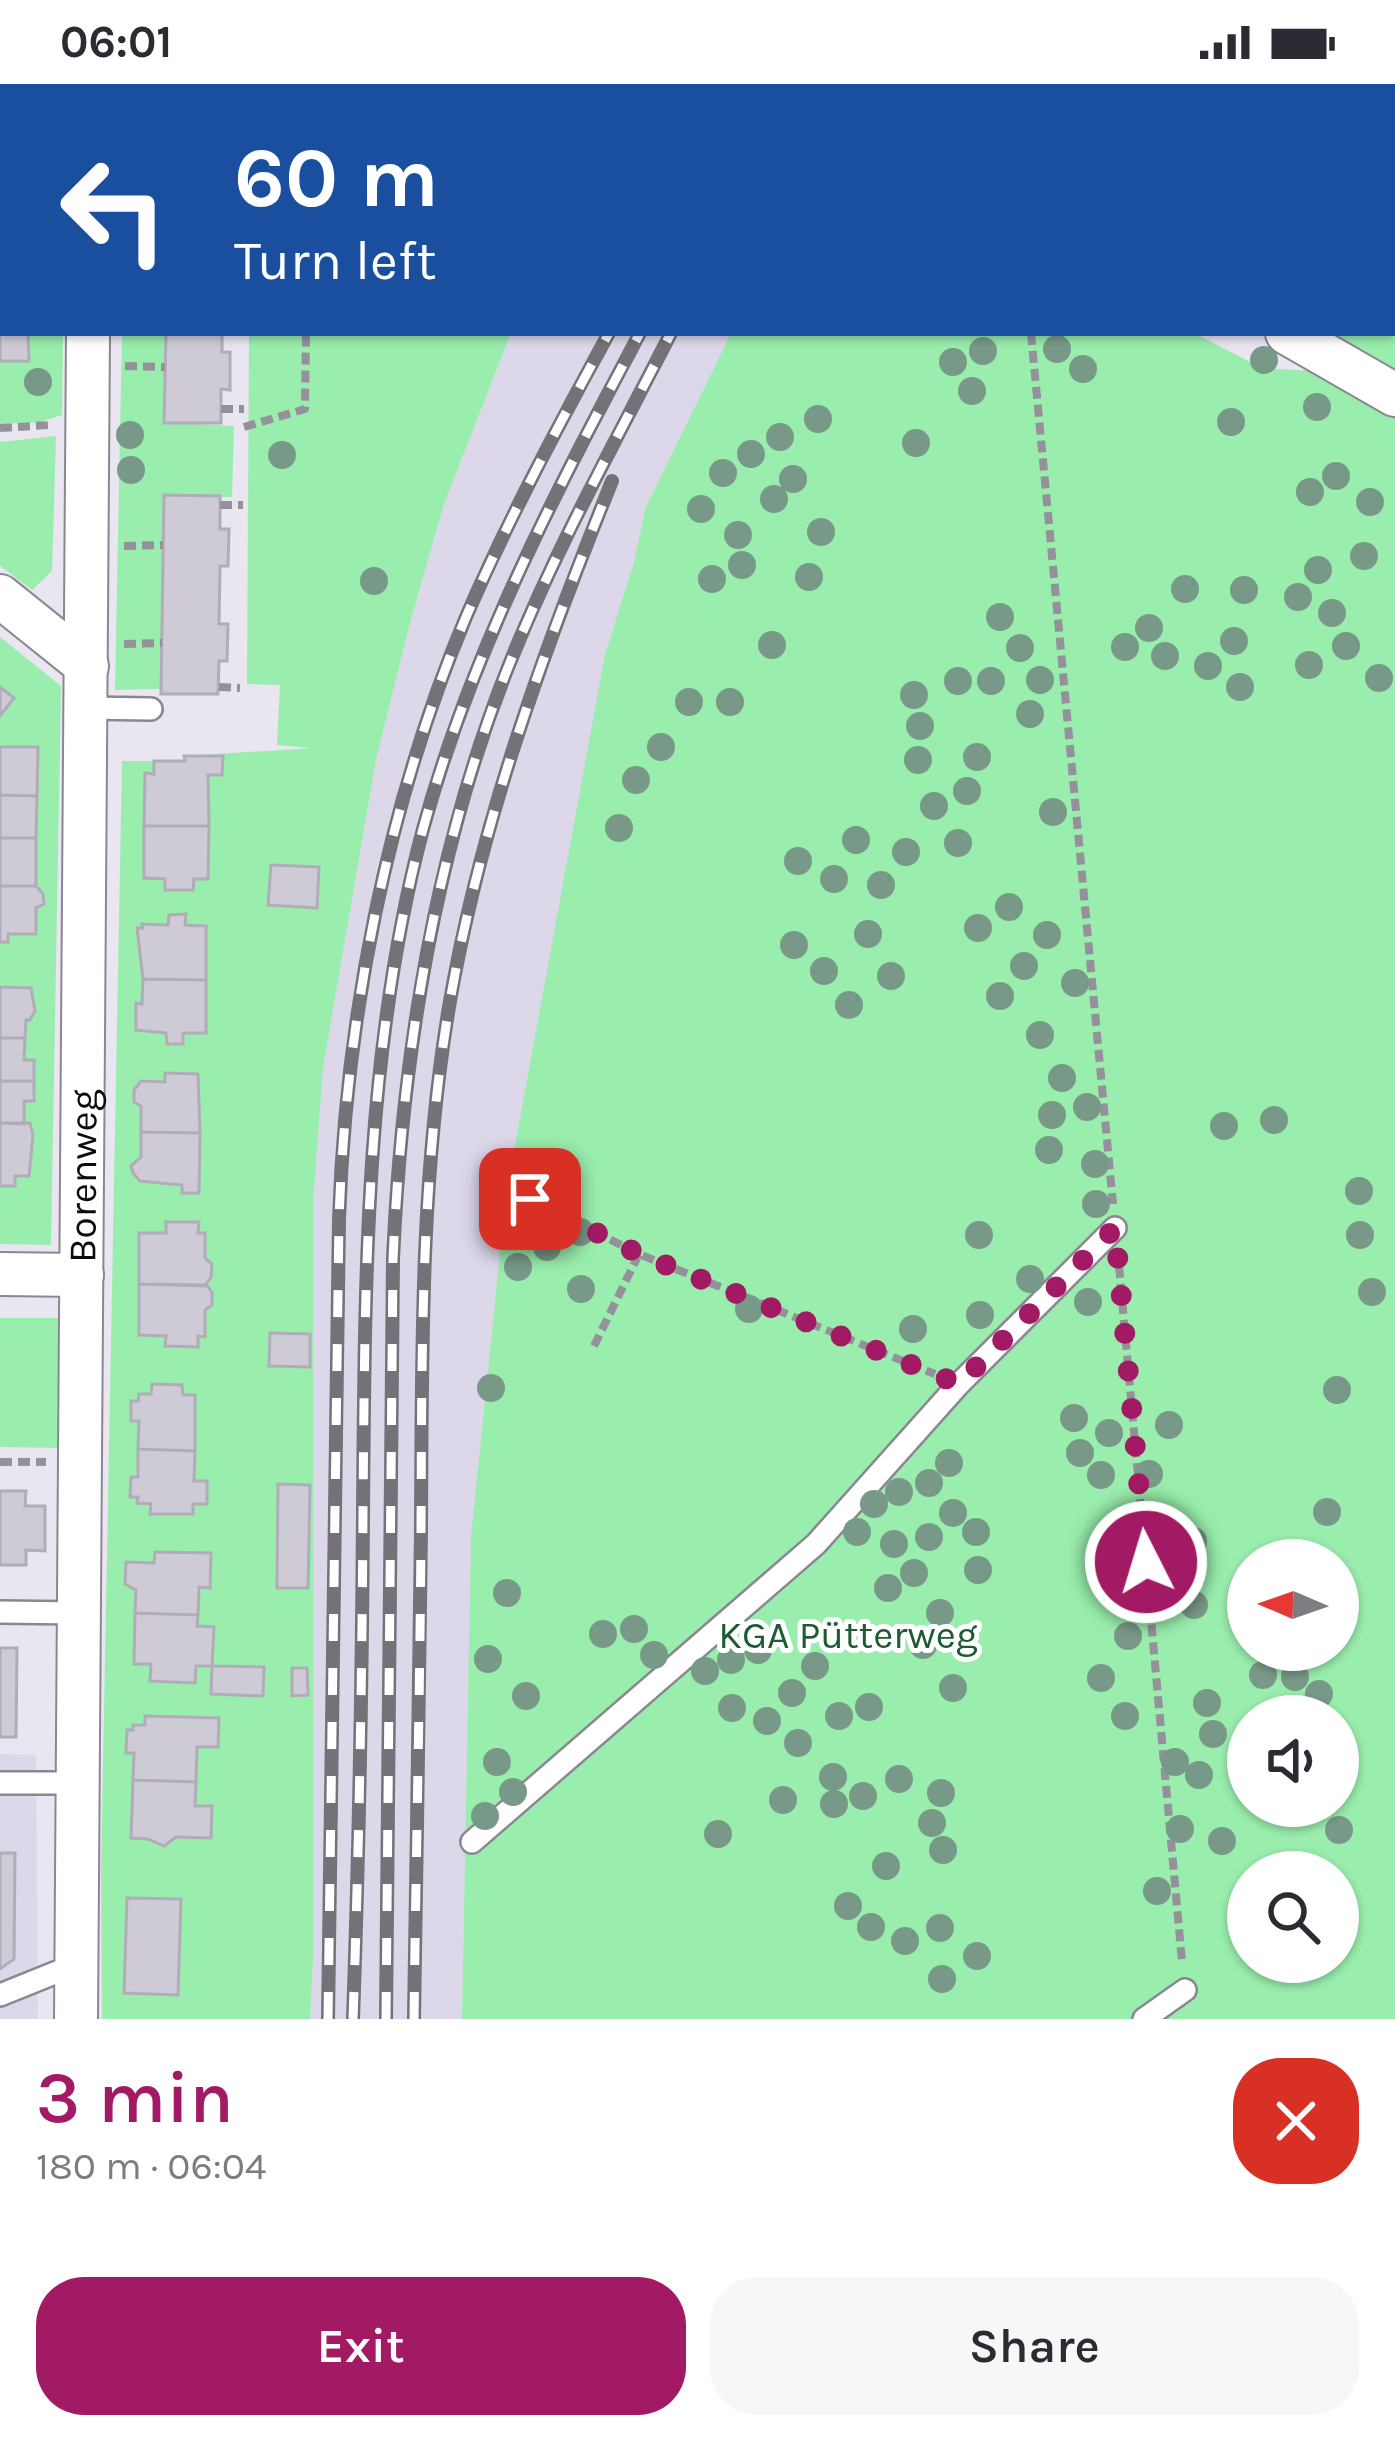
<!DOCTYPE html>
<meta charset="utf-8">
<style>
:root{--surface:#fff;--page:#f7f7f7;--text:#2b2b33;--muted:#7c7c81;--accent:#a31a64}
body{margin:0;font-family:Karla,sans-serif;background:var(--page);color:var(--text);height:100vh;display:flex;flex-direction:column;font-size:45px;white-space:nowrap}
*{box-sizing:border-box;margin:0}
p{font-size:39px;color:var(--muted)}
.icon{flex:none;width:66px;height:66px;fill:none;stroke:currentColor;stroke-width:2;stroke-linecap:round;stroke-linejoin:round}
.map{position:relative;height:1935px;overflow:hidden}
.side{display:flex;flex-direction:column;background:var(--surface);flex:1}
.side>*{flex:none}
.banner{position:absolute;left:0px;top:0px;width:1395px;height:252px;box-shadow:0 3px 9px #0004;background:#1a4fa0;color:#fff;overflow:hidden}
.needle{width:78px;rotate:272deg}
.fabs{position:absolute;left:1227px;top:1455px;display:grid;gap:24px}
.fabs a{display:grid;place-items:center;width:132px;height:132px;border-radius:50%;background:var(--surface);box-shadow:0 3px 9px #0004;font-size:60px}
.pin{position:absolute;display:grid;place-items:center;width:102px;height:102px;color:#fff;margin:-51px;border-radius:24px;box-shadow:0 6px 18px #0006}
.me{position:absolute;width:132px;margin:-66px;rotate:355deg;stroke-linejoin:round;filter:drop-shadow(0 0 9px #0008)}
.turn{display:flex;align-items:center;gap:42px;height:252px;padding:0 36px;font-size:54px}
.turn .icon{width:156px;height:156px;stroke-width:2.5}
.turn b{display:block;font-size:84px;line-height:102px}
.round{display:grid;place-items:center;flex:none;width:126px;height:126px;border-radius:48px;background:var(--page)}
.head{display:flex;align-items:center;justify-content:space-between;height:204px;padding:0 36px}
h1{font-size:72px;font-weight:600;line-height:90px;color:var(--accent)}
.cta{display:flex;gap:24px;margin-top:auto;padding:24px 36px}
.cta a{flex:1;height:138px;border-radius:48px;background:var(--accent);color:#fff;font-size:48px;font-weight:600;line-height:138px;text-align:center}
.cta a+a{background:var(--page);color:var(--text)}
.status{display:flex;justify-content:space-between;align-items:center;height:84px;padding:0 60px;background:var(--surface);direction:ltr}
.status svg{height:33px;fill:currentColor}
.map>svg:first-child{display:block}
.built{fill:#ddd7ea}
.green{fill:#99edad;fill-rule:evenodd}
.building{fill:#cfcbd6;stroke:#b0acb8;stroke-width:3}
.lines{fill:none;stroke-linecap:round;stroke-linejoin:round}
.lane-casing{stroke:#8b8792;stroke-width:26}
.street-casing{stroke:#8b8792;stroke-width:46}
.primary-casing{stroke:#796539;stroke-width:70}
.path{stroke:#94919a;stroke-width:8;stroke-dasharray:12 6;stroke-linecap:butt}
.lane{stroke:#fff;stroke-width:21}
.street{stroke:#fff;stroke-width:42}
.primary{stroke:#d1c096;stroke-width:66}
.tram{stroke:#747179;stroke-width:3}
.rail-casing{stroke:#747179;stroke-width:14}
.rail{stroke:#fff;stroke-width:9;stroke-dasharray:27;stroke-linecap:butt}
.tree{fill:#799988}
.route{stroke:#a31a64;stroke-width:21;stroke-dasharray:0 37.8}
.labels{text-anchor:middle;stroke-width:10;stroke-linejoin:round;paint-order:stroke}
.street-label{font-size:39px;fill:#0c0b0f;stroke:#fff}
.park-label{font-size:39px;fill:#1e5b32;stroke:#fff}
</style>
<div class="status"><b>06:01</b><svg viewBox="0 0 49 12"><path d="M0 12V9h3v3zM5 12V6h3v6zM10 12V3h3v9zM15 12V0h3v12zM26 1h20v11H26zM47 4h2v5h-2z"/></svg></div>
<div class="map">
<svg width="1395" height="1935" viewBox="0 0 1395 1935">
<rect width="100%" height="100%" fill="#e9e5f1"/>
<path class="built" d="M 630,0 L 868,0 L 629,3 Z
M 511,249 L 731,249 L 645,425 L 634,478 L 605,570 L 471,1453 L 462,1935 L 310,1935 L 313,1876 L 313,1120 L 323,984 L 376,676 L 410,539 L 444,420 Z
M 0,1670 L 36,1671 L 38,1935 L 0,1935 Z"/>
<path class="green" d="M 0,0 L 66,0 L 3,3 L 3,249 L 63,249 L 62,331 L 40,338 L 0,340 Z
M 250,0 L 630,0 L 629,3 Z
M 1392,173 L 1395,175 L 1395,311 L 1287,249 L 1392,249 Z
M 122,249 L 166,249 L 164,338 L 234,342 L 232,413 L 164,412 L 161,605 L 115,606 Z
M 249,249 L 511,249 L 444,420 L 410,539 L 376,676 L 323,984 L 313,1120 L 313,1876 L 310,1935 L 102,1935 L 101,1787 L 122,677 L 184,677 L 184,672 L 312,664 L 277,661 L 280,601 L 247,600 Z
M 731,249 L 1194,249 L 1262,284 L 1333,288 L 1395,323 L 1395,1935 L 462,1935 L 471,1453 L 506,1111 L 605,570 L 634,478 L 645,425 ZM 1248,1476 L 1338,1476 L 1338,1566 L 1248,1566 ZM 1248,1632 L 1338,1632 L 1338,1722 L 1248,1722 ZM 1248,1788 L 1338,1788 L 1338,1878 L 1248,1878 Z
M 56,352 L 52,487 L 32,506 L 0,482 L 0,358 Z
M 0,553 L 61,602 L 51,1161 L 0,1160 Z
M 0,1234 L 68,1234 L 66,1364 L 0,1363 Z"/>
<path class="building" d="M 168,0 L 232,0 L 232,3 L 167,3 Z
M 0,81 L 3,81 L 3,249 L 28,249 L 29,277 L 0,277 Z
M 166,249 L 222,249 L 222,268 L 230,268 L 230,306 L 221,305 L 221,339 L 164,339 Z
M 164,411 L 220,412 L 220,445 L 229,445 L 228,482 L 220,482 L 219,540 L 228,540 L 227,577 L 219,577 L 218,610 L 161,610 Z
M 0,603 L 14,614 L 0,632 Z
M 0,663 L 38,663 L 37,712 L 0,711 Z
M 184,672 L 223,672 L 222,691 L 208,691 L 209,742 L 144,742 L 145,689 L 154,690 L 154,677 L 185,677 Z
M 0,711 L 37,712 L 36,754 L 0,754 Z
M 144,742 L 209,742 L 208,795 L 194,795 L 193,806 L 165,806 L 165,795 L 144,794 Z
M 0,754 L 36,754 L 36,802 L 0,802 Z
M 271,781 L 319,783 L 317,824 L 268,821 Z
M 0,802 L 36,802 L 43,810 L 44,820 L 36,824 L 36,850 L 8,850 L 8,858 L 0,858 Z
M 186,830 L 185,841 L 206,842 L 206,896 L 143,895 L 137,844 L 143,844 L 142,840 L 168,841 L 169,831 Z
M 143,895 L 206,896 L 206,949 L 183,949 L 183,960 L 167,960 L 166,949 L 136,946 L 136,919 L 142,920 Z
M 0,903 L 31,904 L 35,927 L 30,936 L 26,936 L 25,954 L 0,954 Z
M 0,954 L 25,954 L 24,976 L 34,976 L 34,997 L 0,997 Z
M 165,989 L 198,990 L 200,1049 L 141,1048 L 141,1022 L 134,1018 L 134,1006 L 141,997 L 165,998 Z
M 0,997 L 34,997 L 34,1017 L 24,1017 L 24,1040 L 0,1039 Z
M 0,1039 L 30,1039 L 33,1051 L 29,1092 L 15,1092 L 15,1102 L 0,1102 Z
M 141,1048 L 200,1049 L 199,1109 L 182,1109 L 182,1101 L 140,1097 L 133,1089 L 131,1082 L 141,1073 Z
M 166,1138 L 199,1138 L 198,1149 L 205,1149 L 205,1174 L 212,1180 L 211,1194 L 205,1201 L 139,1200 L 139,1149 L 166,1149 Z
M 139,1200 L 207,1202 L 212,1208 L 212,1221 L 205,1226 L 205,1253 L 198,1252 L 198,1263 L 165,1262 L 166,1252 L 139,1251 Z
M 270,1249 L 310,1250 L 310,1283 L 269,1282 Z
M 152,1300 L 182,1301 L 183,1311 L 195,1311 L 195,1367 L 138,1365 L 139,1337 L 131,1337 L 131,1317 L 138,1317 L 139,1310 L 151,1310 Z
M 138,1365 L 195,1367 L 194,1397 L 207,1397 L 207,1420 L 193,1420 L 193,1430 L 150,1430 L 151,1420 L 137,1419 L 138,1413 L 130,1413 L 131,1393 L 138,1393 Z
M 278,1400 L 310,1401 L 308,1504 L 277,1504 Z
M 0,1407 L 26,1407 L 25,1422 L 45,1422 L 45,1467 L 26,1466 L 26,1481 L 0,1481 Z
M 155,1468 L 211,1469 L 210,1504 L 199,1503 L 198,1531 L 135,1529 L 136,1506 L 125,1500 L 126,1478 L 154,1479 Z
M 135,1529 L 198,1531 L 197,1542 L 214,1543 L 212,1582 L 196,1582 L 195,1599 L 150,1597 L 151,1580 L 134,1580 Z
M 0,1564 L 17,1564 L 16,1653 L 0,1653 Z
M 212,1582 L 264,1583 L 263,1612 L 211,1610 Z
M 292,1584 L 307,1584 L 308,1611 L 292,1612 Z
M 145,1632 L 219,1634 L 218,1663 L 197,1663 L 196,1698 L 133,1696 L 134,1669 L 126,1669 L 127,1646 L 133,1646 L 133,1641 L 145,1641 Z
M 133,1696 L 196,1698 L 195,1722 L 212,1722 L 211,1754 L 176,1753 L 164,1762 L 148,1755 L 131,1754 Z
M 0,1769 L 15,1769 L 14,1875 L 0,1885 Z
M 127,1814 L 181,1815 L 178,1911 L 124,1909 Z"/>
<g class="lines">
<defs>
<path id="lane" d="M 0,31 L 3,31
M 86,624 L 151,625
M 0,1528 L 79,1529
M 0,1699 L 78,1699
M 472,1758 L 816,1460 L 959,1300 L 1115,1144
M 0,1911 L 77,1880
M 1144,1935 L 1185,1906"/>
<g id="street">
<path d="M 91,3 L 91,0"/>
<path d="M 1287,249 L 1395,311"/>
<path d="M 0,512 L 87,582"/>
<path d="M 0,1190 L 82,1191"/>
<path id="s1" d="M 76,1935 L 88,249"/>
</g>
<path id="primary" d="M 1176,0 L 1181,3
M 1392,124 L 1395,126"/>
</defs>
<use href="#lane" class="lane-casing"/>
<use href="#street" class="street-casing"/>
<use href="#primary" class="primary-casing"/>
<path class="path" d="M 1058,0 L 1061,3
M 1106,0 L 1111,3
M 963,3 L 965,0
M 1031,249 L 1113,1120
M 125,282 L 165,283
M 221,325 L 244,325
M 244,343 L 305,325 L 306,249
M 0,344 L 50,341
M 220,421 L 243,421
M 124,462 L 163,461
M 124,560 L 162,559
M 219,603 L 240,604
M 530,1115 L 639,1170 L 935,1290
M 1119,1182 L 1182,1878
M 594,1262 L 639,1170
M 0,1378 L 46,1378"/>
<use href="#lane" class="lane"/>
<use href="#street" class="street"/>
<use href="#primary" class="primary"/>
<path class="tram" d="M 1278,0 L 1284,3
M 1340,0 L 1345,3
M 1392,29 L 1395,30
M 1392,59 L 1395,60"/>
<defs>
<path id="rail" d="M 740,3 L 742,0
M 772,3 L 773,0
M 806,3 L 808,0
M 328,1935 L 339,1135 C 346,932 387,721 466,533 C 508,436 558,342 609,249
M 353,1935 C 359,1766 362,1597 363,1428 C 365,1200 364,968 423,745 C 471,569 555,409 640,249
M 386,1935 L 393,1175 C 402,974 433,773 507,586 C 553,470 614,360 671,249
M 414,1935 C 416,1772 420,1609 421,1446 C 422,1271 420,1096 449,923 C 480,740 543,568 612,397"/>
</defs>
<use href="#rail" class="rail-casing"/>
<use href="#rail" class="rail"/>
</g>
<g class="tree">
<circle cx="1057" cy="265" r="14"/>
<circle cx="983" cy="267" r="14"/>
<circle cx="1264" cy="276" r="14"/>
<circle cx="953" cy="278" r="14"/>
<circle cx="1083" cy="285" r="14"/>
<circle cx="38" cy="298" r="14"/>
<circle cx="972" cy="307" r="14"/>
<circle cx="1317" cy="323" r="14"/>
<circle cx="818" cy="335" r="14"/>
<circle cx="1231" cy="338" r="14"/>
<circle cx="130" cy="351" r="14"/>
<circle cx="780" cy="353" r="14"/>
<circle cx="916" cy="359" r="14"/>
<circle cx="751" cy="370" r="14"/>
<circle cx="282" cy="371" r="14"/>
<circle cx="131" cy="386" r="14"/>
<circle cx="723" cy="389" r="14"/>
<circle cx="1336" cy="392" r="14"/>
<circle cx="793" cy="395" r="14"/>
<circle cx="1310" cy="408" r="14"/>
<circle cx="774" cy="415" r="14"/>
<circle cx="1370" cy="418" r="14"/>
<circle cx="701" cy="425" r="14"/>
<circle cx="821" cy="448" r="14"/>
<circle cx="738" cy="451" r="14"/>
<circle cx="1364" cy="472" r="14"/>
<circle cx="742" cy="481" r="14"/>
<circle cx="1318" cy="486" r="14"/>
<circle cx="809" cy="493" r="14"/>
<circle cx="712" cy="495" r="14"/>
<circle cx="374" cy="497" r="14"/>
<circle cx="1185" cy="505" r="14"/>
<circle cx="1244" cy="506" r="14"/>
<circle cx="1298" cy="513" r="14"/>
<circle cx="1332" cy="529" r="14"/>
<circle cx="1000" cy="533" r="14"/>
<circle cx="1149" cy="544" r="14"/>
<circle cx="1234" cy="557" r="14"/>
<circle cx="772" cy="561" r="14"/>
<circle cx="1346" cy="562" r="14"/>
<circle cx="1125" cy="563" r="14"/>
<circle cx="1020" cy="564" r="14"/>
<circle cx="1165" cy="572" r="14"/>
<circle cx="1309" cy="581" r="14"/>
<circle cx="1208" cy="582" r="14"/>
<circle cx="1379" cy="594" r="14"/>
<circle cx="1040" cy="596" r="14"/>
<circle cx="958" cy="597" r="14"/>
<circle cx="991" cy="597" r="14"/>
<circle cx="1240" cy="603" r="14"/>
<circle cx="914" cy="611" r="14"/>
<circle cx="689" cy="618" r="14"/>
<circle cx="730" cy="618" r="14"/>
<circle cx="1030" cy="630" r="14"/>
<circle cx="920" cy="642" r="14"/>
<circle cx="661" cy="663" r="14"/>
<circle cx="977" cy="673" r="14"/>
<circle cx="918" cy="676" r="14"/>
<circle cx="636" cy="696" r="14"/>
<circle cx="967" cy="707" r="14"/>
<circle cx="934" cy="722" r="14"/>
<circle cx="1053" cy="728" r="14"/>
<circle cx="619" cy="744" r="14"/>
<circle cx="856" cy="756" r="14"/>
<circle cx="958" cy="759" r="14"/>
<circle cx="906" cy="768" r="14"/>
<circle cx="798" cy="777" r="14"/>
<circle cx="834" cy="795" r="14"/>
<circle cx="881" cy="801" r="14"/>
<circle cx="1009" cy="823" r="14"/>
<circle cx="978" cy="844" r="14"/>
<circle cx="868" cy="850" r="14"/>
<circle cx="1047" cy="851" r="14"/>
<circle cx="794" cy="861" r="14"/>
<circle cx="1024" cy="882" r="14"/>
<circle cx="824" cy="887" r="14"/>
<circle cx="891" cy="892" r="14"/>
<circle cx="1075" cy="899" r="14"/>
<circle cx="1000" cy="912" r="14"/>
<circle cx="849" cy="921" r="14"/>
<circle cx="1040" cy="951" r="14"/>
<circle cx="1062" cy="994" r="14"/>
<circle cx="1087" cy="1023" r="14"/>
<circle cx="1052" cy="1031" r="14"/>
<circle cx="1274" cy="1036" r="14"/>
<circle cx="1224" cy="1042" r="14"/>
<circle cx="1049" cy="1066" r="14"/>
<circle cx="1095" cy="1080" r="14"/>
<circle cx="1359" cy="1107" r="14"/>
<circle cx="1096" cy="1120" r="14"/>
<circle cx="547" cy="1135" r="14"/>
<circle cx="580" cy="1148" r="14"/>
<circle cx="979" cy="1151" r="14"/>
<circle cx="1360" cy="1151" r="14"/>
<circle cx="547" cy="1163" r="14"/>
<circle cx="518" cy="1183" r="14"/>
<circle cx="1030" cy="1195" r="14"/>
<circle cx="581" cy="1205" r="14"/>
<circle cx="1372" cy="1208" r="14"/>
<circle cx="1088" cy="1218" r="14"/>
<circle cx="749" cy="1225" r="14"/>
<circle cx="980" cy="1231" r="14"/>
<circle cx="913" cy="1245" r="14"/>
<circle cx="491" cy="1304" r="14"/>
<circle cx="1337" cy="1306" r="14"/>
<circle cx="1074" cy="1334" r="14"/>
<circle cx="1169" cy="1341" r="14"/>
<circle cx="1109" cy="1349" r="14"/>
<circle cx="1080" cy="1369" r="14"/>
<circle cx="949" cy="1379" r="14"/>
<circle cx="1149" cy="1390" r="14"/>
<circle cx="1101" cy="1391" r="14"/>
<circle cx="929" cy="1399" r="14"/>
<circle cx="899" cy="1408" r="14"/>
<circle cx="874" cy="1420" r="14"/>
<circle cx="1327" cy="1428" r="14"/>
<circle cx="953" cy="1429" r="14"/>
<circle cx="857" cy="1448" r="14"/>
<circle cx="976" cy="1448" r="14"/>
<circle cx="929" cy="1453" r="14"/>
<circle cx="1193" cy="1457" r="14"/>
<circle cx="894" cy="1460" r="14"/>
<circle cx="1169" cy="1477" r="14"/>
<circle cx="978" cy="1486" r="14"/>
<circle cx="914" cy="1489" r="14"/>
<circle cx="888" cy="1504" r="14"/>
<circle cx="507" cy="1509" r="14"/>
<circle cx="1194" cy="1521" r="14"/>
<circle cx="940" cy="1529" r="14"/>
<circle cx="634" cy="1545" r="14"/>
<circle cx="603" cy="1550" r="14"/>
<circle cx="1128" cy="1552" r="14"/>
<circle cx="923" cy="1561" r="14"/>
<circle cx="758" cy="1566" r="14"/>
<circle cx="654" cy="1571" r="14"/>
<circle cx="488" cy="1575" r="14"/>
<circle cx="731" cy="1576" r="14"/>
<circle cx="815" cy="1582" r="14"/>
<circle cx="705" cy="1587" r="14"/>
<circle cx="1263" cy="1591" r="14"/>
<circle cx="1295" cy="1593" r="14"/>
<circle cx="1101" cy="1594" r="14"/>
<circle cx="953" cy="1604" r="14"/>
<circle cx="792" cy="1609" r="14"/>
<circle cx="1319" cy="1610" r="14"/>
<circle cx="526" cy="1612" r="14"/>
<circle cx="1207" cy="1619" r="14"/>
<circle cx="869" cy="1623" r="14"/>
<circle cx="732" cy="1624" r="14"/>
<circle cx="839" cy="1632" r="14"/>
<circle cx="1125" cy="1632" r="14"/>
<circle cx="767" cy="1637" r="14"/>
<circle cx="1213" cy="1650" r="14"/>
<circle cx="798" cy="1659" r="14"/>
<circle cx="497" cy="1678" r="14"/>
<circle cx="1175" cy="1678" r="14"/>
<circle cx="1199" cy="1691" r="14"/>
<circle cx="833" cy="1693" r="14"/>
<circle cx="899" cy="1695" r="14"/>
<circle cx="513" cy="1708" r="14"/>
<circle cx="941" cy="1709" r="14"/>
<circle cx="863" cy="1712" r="14"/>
<circle cx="783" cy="1716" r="14"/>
<circle cx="834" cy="1720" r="14"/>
<circle cx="485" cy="1732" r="14"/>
<circle cx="932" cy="1739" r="14"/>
<circle cx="1180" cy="1745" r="14"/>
<circle cx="1339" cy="1746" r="14"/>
<circle cx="718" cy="1750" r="14"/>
<circle cx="1222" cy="1757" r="14"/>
<circle cx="943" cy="1766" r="14"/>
<circle cx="886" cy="1782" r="14"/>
<circle cx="1157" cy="1807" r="14"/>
<circle cx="848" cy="1822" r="14"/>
<circle cx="871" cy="1843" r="14"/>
<circle cx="940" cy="1844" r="14"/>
<circle cx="905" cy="1857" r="14"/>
<circle cx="977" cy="1872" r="14"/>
<circle cx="942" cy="1895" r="14"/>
</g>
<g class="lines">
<path class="route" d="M 530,1115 L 639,1170 L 959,1300 L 1115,1144 L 1146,1478"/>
</g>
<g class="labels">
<g class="street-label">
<text dy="14" stroke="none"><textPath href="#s1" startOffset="843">Borenweg</textPath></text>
</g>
<g class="park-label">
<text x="848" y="1564">KGA Pütterweg</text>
</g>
</g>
</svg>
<div class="fabs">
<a><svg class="needle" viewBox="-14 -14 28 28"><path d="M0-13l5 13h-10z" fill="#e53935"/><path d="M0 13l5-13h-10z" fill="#7c7c81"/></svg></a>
<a><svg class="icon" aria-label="sound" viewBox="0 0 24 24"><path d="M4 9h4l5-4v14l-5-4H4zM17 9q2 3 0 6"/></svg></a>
<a><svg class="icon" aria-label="search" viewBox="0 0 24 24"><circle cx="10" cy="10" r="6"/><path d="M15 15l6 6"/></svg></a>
</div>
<div class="pin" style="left:530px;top:1115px;background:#d93025"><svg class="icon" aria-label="arrive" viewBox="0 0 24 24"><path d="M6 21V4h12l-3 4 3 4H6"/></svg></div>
<svg class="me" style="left:1146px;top:1478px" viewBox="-20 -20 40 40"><circle r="17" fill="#a31a64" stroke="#fff" stroke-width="3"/><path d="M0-11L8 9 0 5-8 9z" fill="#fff"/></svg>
<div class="banner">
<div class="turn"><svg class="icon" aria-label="left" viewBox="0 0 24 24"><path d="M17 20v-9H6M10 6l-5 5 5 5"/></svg><div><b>60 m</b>Turn left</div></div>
</div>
</div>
<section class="side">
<div class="head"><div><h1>3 min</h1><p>180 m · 06:04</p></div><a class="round" style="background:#d93025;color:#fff"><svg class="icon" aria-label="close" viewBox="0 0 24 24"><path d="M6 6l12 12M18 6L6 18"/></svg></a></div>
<div class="cta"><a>Exit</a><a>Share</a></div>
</section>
